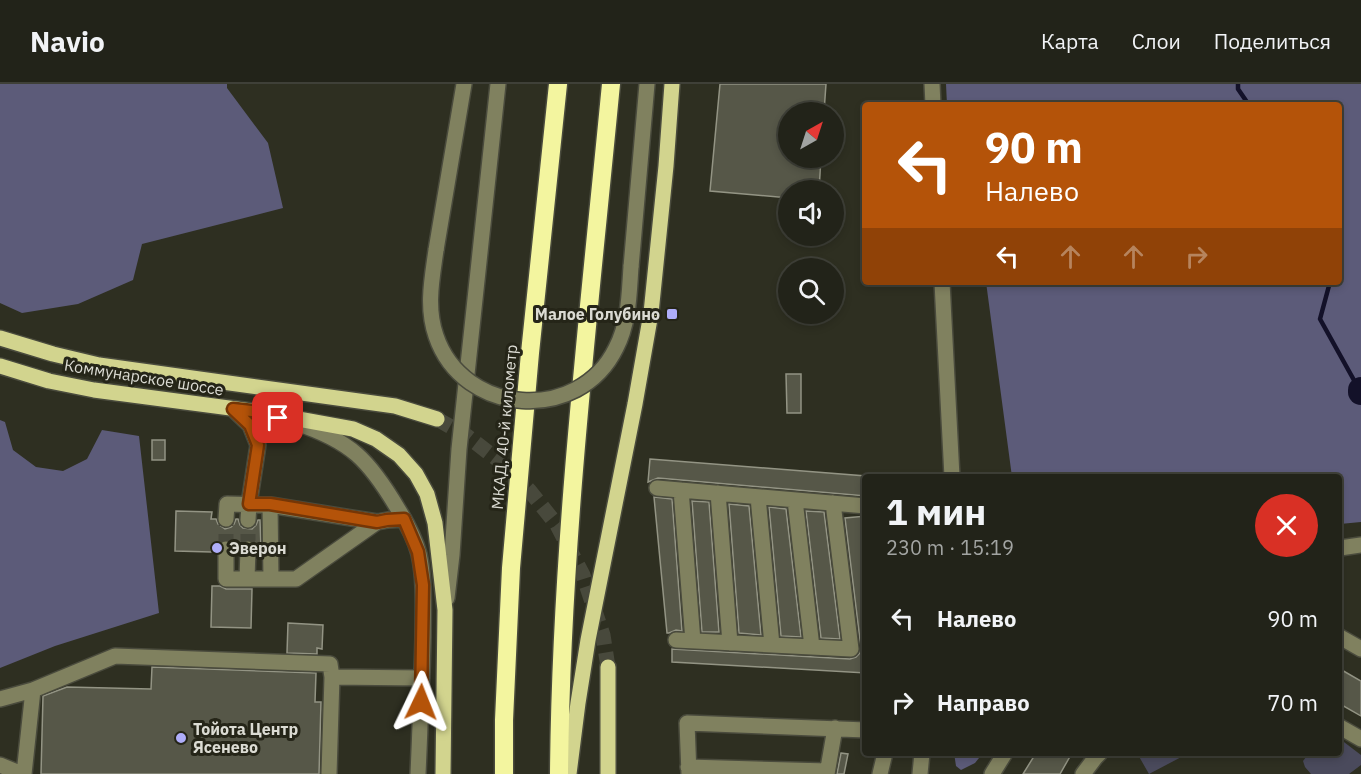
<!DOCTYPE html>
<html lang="ru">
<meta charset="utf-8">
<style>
:root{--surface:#222319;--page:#2a2b22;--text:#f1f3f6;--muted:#a2a4a2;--line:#3f4038}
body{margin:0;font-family:"IBM Plex Sans",sans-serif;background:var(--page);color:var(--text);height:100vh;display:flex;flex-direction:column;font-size:22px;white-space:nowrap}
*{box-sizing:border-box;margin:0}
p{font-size:20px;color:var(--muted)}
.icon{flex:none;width:33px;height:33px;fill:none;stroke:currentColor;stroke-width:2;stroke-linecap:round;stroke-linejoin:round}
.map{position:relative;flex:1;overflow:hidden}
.sheet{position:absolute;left:862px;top:390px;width:480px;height:282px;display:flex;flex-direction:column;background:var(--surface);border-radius:6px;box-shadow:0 3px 9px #0003,0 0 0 2px var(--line)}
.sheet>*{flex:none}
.hud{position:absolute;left:862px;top:18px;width:480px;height:183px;border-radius:6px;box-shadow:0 3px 9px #0003,0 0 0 2px var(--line);background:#b45309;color:#fff;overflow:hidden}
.needle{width:39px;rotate:39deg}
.tools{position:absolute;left:778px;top:18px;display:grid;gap:12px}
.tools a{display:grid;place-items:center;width:66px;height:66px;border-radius:50%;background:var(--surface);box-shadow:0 3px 9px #0003,0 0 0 2px var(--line);font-size:30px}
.pin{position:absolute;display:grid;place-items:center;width:51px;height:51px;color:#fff;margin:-26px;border-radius:12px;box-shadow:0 3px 9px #0006}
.me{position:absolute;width:66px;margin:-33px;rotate:2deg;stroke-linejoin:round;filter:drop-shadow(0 0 4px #0008)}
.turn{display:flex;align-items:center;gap:21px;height:126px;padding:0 24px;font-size:27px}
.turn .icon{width:78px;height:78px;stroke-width:2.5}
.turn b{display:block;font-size:42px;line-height:51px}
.lanes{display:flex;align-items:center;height:57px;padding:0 24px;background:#0003;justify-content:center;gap:30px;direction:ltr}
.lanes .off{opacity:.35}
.round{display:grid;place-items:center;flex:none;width:63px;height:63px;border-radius:32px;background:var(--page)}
.head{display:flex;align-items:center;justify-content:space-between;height:102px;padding:0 24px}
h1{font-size:36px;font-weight:700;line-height:45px}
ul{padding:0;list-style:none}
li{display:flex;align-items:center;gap:18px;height:84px;padding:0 24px}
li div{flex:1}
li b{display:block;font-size:22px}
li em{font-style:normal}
header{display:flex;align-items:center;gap:36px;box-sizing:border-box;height:84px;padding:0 30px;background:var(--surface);border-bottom:2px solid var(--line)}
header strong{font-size:28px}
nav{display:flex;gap:33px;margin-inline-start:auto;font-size:21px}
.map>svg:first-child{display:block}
.green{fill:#4a4a5c}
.forest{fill:#5c5b79}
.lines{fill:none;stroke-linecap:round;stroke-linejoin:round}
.stream{stroke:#131129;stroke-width:4.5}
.river{stroke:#131129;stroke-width:26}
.building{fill:#565748;stroke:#939484;stroke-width:1.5}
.minor-tunnel{stroke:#48493c;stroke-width:15;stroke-dasharray:15 8;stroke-linecap:butt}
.major-tunnel{stroke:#48493c;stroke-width:15;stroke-dasharray:15 8;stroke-linecap:butt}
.minor-casing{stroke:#4a4b3d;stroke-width:18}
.major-casing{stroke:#4a4b3d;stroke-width:18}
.highway-casing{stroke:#4a4b3d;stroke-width:21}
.minor{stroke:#80815f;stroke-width:15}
.major{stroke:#d2d48e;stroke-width:15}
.highway{stroke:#f3f59f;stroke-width:18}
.minor-bridge-casing{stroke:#4a4b3d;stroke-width:18;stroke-linecap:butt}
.minor-bridge{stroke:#80815f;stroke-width:15}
.route-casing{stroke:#753606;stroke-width:15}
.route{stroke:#b45309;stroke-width:10}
.poi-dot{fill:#afaefa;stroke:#252518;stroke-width:2}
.labels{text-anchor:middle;stroke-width:6;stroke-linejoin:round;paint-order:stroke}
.poi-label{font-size:16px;font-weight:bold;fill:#dbdbd3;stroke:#252518;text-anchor:start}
.street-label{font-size:16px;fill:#dbdbd3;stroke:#252518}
</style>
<header>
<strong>Navio</strong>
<nav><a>Карта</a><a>Слои</a><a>Поделиться</a></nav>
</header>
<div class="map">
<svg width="1361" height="690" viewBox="0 0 1361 690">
<rect width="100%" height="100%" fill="#2e2f21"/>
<path class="green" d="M 1340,655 L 1361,671 L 1361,681 L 1349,690 L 1311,690 L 1305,683 L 1303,677 L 1309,669 L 1340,669 Z
M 1137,669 L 1186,669 L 1187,670 L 1149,690 Z"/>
<path class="forest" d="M 0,0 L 227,0 L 227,4 L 268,59 L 283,124 L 142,160 L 133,196 L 78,220 L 22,229 L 0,219 Z
M 946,0 L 1361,0 L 1361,438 L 1340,440 L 1340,393 L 1012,393 L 986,198 L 1340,198 L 1340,21 L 947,21 Z
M 0,336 L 5,338 L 13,366 L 36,383 L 63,387 L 87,375 L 102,346 L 139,352 L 159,529 L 55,562 L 0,584 Z
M 954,669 L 983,669 L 975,679 L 961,686 L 956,682 Z"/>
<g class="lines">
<path class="stream" d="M 1238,0 L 1238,5 L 1249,21
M 1330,198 L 1320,235 L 1360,307"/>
<path class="river" d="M 1361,306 L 1361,308"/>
</g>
<path class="building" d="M 720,0 L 826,0 L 824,28 L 789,28 L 789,74 L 821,74 L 819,106 L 789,106 L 789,114 L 710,107 Z
M 786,290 L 801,290 L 801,329 L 787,329 Z
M 152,356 L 165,356 L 165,376 L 152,376 Z
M 650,375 L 866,392 L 866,412 L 658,394 L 648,398 Z
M 654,413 L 672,415 L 682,547 L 676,546 L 669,549 L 667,549 Z
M 692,417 L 709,418 L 719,548 L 702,548 Z
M 729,420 L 749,422 L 761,551 L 739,549 Z
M 769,423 L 786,425 L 801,553 L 781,552 Z
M 176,427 L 212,428 L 211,435 L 216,435 L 218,440 L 225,445 L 231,443 L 234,440 L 236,435 L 238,435 L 240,441 L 243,444 L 252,445 L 256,441 L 258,436 L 260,436 L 261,465 L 258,465 L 257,461 L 254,457 L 248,455 L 243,457 L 239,460 L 238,465 L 236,465 L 235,461 L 231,457 L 225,455 L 218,460 L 216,465 L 211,465 L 211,468 L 175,467 Z
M 806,427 L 824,428 L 840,555 L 821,554 Z
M 866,432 L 866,589 L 672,578 L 672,565 L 850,575 L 856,573 L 860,569 L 861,564 L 845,434 Z
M 212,502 L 220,502 L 226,505 L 252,505 L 251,544 L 211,543 Z
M 288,539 L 323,541 L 322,565 L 317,564 L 317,570 L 287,569 Z
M 152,583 L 316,589 L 315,618 L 321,618 L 319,690 L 41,690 L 43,612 L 67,603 L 151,605 Z
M 1340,585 L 1361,597 L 1361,632 L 1340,620 Z
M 841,669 L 848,670 L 844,690 L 837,690 Z
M 1036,669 L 1072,669 L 1060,690 L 1023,690 Z"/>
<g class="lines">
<path class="minor-tunnel" d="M 226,465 L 226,435
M 248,465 L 248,436"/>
<path class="major-tunnel" d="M 437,335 L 467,352 L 502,379 L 529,406 L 557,441 L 583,491 L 603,551 L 608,583"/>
<defs>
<path id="minor" d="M 932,0 L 933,21
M 436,166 L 464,0
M 631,183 L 647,0
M 942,198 L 952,393
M 233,325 L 250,341 L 258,361 L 249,420 L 248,436
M 296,339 C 351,357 369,376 398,425 C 406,438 415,455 419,470 C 425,497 423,525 423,553 C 422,598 420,644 418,690
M 657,404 L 866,422
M 681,406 L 693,557
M 718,409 L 730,559
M 758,413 L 772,561
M 795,416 L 812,563
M 226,435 L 227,420 L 270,421
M 1340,464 L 1361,461
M 226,465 L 226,495 L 296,495 L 377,438 L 388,436 L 404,435
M 247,495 L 248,465
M 271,495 L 270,421 L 377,438
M 447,514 L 452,471 L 459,365 L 498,0
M 1340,553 L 1361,565
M 676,556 L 851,565 L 833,419
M 0,615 L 33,606
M 1340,643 L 1361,655
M 0,681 L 22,690
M 688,683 L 827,687
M 24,690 L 33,606 L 115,572 L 330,580 L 332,593
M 329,690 L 332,593 L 422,594
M 689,690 L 687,639 L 866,646
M 827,690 L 835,644
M 880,690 L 885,669
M 920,690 L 922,669
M 992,690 L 1005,669
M 1083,690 L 1095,674 L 1100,669"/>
<path id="major" d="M 0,254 L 53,270 L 99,281 L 395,322 L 437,335
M 0,282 L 49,297 L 94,306 L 260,328 L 353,345 L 376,355 L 399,371 L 416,390 L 427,410 L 435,439 L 445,526 L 443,690
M 608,583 L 608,690
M 569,690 L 578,619 L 588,556 L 635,320 L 651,229 L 666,82 L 672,0"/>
<path id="highway" d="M 504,690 L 504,636 L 511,484 L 530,269 L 558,0
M 559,690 C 561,459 589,229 611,0"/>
</defs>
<use href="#minor" class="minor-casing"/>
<use href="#major" class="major-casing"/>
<use href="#highway" class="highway-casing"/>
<use href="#minor" class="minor"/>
<use href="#major" class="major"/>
<use href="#highway" class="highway"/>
<defs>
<path id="minor-bridge" d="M 436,166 C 432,195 426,223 436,252 C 463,332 579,340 616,264 C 629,239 629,211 631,183"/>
</defs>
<use href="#minor-bridge" class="minor-bridge-casing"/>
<use href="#minor-bridge" class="minor-bridge"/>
</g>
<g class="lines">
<defs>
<path id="route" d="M 278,334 L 260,328 L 233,325 L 250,341 L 258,361 L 249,420 L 270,420 L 377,438 L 387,436 L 404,435 L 418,468 L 423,501 L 421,618"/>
</defs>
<use href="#route" class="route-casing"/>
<use href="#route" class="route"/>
</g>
<g class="poi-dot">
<rect x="666" y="224" width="12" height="12" rx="3"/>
<circle cx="217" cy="464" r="6"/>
<circle cx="181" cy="654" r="6"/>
</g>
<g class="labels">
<g class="poi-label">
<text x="660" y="236" text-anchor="end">Малое Голубино</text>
<text x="229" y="470">Эверон</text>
<text x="193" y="651">Тойота Центр<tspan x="193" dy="18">Ясенево</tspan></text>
</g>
<g class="street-label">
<text transform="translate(144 293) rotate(9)" y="6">Коммунарское шоссе</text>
<text transform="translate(504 343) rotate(-85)" y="6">МКАД, 40-й километр</text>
</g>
</g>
</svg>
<div class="tools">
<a><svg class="needle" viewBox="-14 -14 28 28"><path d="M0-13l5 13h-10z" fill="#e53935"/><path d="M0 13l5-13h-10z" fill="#a2a4a2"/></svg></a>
<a><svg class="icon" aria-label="sound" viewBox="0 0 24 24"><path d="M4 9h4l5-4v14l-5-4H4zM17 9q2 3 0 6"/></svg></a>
<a><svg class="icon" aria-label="search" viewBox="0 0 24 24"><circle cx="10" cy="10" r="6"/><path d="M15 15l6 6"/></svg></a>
</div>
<div class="pin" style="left:278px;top:334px;background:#d93025"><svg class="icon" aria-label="arrive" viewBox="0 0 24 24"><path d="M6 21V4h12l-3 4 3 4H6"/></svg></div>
<svg class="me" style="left:421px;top:618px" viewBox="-20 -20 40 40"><path d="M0-17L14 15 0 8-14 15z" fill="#b45309" stroke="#fff" stroke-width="4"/></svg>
<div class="hud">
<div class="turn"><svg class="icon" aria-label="left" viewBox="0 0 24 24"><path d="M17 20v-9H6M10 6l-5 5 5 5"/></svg><div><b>90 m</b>Налево</div></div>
<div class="lanes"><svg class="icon" aria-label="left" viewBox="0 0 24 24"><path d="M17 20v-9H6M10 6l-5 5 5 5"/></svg><svg class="icon off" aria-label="ahead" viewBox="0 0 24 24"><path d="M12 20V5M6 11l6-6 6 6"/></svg><svg class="icon off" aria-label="ahead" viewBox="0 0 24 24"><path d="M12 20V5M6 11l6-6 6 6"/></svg><svg class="icon off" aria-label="right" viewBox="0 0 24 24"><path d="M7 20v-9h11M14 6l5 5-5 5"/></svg></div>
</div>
<section class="sheet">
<div class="head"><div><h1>1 мин</h1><p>230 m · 15:19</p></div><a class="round" style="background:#d93025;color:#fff"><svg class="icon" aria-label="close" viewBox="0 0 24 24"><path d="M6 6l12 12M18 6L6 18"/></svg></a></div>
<ul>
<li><svg class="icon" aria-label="left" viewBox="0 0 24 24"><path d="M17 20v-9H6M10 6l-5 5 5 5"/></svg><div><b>Налево</b></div><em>90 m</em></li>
<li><svg class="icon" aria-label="right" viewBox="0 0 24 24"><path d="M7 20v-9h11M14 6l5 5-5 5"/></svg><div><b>Направо</b></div><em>70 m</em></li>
</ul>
</section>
</div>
